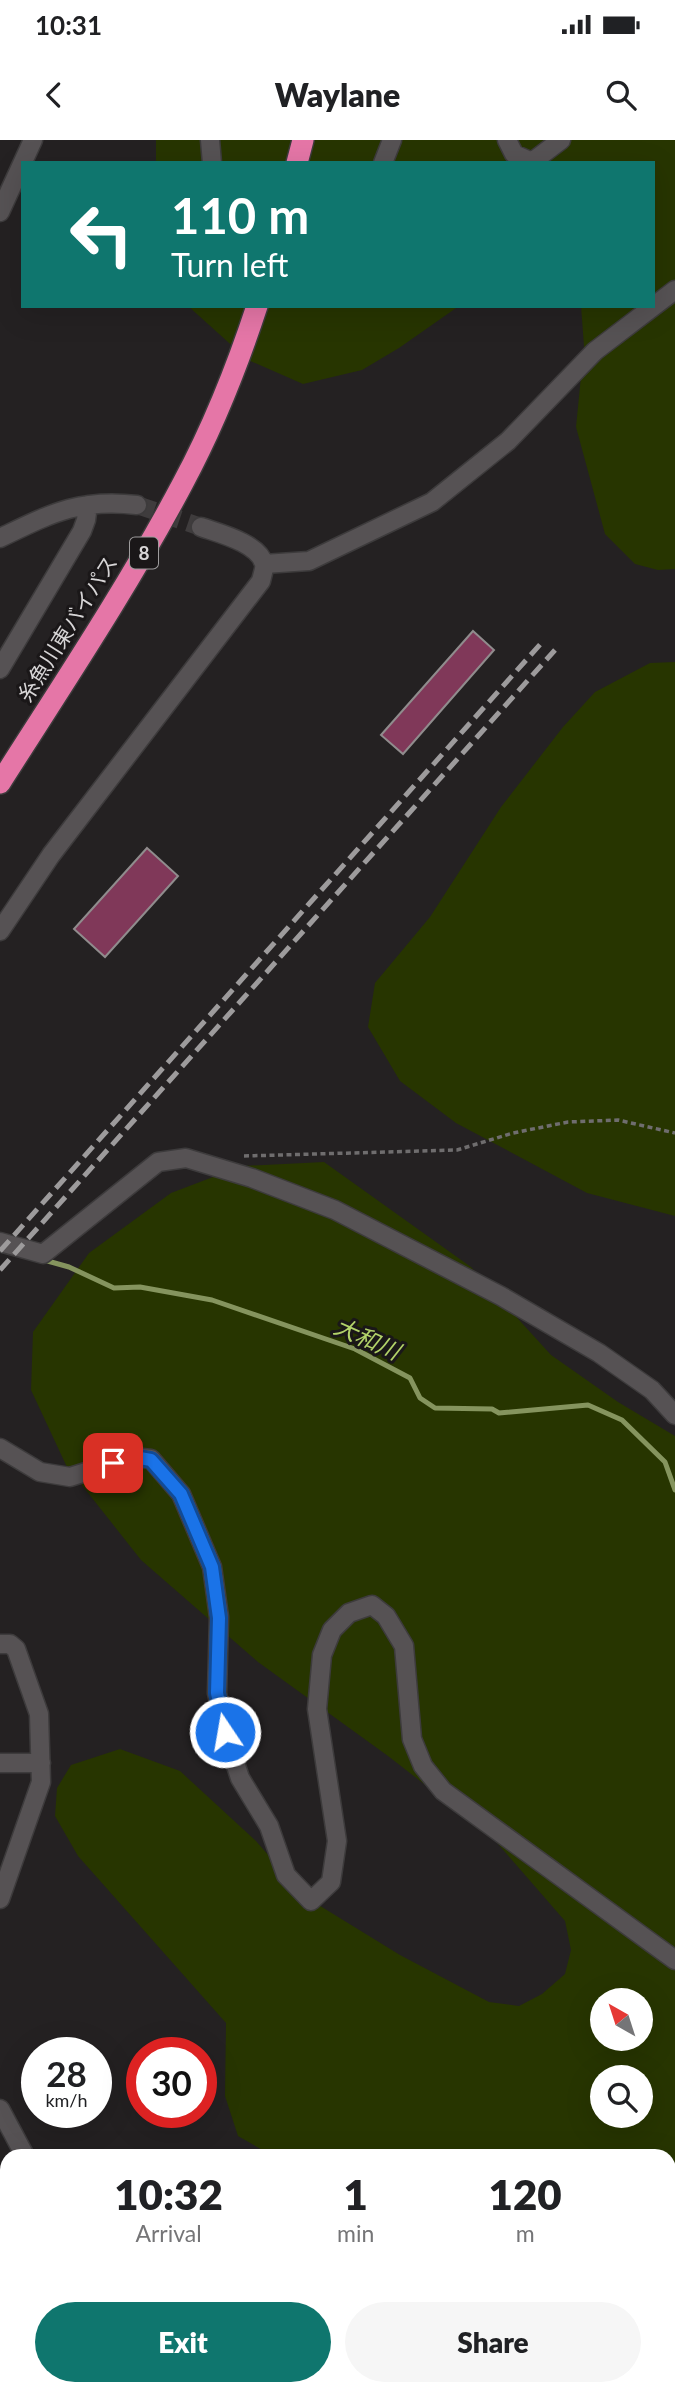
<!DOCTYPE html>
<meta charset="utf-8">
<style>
:root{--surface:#fff;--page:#f6f6f6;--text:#202124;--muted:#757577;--accent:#0f766e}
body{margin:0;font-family:Lato,"Noto Sans JP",sans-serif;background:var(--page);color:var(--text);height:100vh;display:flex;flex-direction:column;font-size:26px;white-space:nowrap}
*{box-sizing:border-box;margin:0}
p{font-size:23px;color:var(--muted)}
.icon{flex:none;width:38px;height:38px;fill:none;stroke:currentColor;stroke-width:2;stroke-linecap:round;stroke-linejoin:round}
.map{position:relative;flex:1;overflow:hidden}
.details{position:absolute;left:0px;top:2009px;width:676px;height:247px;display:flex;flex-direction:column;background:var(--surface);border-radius:21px 21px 0 0;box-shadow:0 7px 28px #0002}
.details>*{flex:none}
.hud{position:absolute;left:21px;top:21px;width:634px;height:147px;border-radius:0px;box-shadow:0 7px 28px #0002;background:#0f766e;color:#fff;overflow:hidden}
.needle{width:46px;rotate:321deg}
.buttons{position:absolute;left:590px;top:1848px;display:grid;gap:14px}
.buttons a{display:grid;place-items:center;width:63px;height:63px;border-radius:50%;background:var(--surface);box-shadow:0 7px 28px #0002;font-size:35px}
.speed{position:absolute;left:21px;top:1897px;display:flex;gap:14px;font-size:35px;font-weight:700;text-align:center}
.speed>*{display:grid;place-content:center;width:91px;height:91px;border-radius:50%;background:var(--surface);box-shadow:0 7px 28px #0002;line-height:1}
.speed small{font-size:18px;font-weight:400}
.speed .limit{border:10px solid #d22;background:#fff;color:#111}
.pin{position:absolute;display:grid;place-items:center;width:60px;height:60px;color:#fff;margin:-30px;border-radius:14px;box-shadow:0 4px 10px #0006}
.me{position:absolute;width:77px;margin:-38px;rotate:348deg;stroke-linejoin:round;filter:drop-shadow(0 0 5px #0008)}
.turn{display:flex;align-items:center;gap:24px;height:147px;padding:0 35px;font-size:32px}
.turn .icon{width:91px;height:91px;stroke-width:2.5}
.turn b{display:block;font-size:49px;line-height:60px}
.eta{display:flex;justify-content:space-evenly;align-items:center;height:119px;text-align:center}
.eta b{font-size:42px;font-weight:800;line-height:49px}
.cta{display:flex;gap:14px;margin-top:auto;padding:14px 35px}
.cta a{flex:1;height:80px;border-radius:42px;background:var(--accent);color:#fff;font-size:28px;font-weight:800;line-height:80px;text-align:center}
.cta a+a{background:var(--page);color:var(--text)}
.status{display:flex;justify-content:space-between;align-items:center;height:49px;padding:0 35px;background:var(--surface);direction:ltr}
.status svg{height:19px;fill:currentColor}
header{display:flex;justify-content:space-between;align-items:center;height:91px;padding:0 35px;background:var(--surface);font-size:32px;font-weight:800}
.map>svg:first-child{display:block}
.green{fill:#273500;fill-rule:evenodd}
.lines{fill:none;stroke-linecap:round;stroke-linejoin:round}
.stream{stroke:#85945e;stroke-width:5}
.building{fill:#803859;stroke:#908c8d;stroke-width:2}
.street-tunnel{stroke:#3f3c3d;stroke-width:18;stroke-dasharray:18 9;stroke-linecap:butt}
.street-casing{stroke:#3d3b3c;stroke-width:21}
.highway-casing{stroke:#3d3b3c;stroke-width:24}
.path{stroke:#6f6d6e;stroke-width:3.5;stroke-dasharray:5 3.5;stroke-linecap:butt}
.street{stroke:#565254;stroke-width:18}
.highway{stroke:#e576a7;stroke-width:21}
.rail{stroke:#9d9b9c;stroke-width:5;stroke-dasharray:14 7;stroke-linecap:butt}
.route-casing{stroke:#114b97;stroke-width:18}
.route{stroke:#1a73e8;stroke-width:12}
.labels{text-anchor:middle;stroke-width:6;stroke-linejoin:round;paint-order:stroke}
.shield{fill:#1a1718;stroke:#9e9c9d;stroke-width:2}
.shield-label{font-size:19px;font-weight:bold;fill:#d7d5d6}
.street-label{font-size:21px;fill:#d7d5d6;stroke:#1a1718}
.water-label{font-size:23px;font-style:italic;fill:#b2d269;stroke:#1a1718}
</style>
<div class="status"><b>10:31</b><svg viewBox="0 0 49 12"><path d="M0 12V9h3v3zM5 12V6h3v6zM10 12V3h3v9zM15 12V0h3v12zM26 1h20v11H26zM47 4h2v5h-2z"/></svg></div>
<header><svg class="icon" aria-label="back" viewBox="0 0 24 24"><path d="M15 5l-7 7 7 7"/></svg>Waylane<svg class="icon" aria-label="search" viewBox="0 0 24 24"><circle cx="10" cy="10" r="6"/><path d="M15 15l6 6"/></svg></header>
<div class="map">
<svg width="675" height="2255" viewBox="0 0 675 2255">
<rect width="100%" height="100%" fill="#242122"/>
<path class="green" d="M 156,0 L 675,0 L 675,429 L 658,430 L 635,424 L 605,394 L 576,287 L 584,206 L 581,166 L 653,166 L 653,23 L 156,23 Z
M 188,166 L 459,166 L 399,208 L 362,230 L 303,244 L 248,220 Z
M 675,522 L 675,1076 L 587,1053 L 456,983 L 400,941 L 368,887 L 375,843 L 430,777 L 501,667 L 563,587 L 595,552 L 650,523 Z
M 324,1022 L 471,1127 L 551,1215 L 618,1262 L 675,1296 L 675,2110 L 669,2110 L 668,2016 L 273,2016 L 238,1996 L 225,1956 L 226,1883 L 78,1716 L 55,1676 L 57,1648 L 71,1625 L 120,1609 L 180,1631 L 256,1701 L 304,1756 L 400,1815 L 489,1862 L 519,1866 L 542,1854 L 565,1834 L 571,1810 L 565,1781 L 491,1696 L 388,1616 L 258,1522 L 141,1420 L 66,1325 L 31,1250 L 33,1192 L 89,1113 L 171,1053 L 242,1026 ZM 602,1860 L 640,1860 L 640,1899 L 602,1899 ZM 602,1937 L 640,1937 L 640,1976 L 602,1976 Z"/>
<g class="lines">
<path class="stream" d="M 44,1120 L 69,1127 L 114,1148 L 140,1147 L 212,1160 L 355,1209 L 410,1238 L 420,1258 L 435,1268 L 492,1269 L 499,1273 L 588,1265 L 622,1280 L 665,1322 L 675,1350"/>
</g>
<path class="building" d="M 473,491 L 494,510 L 403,614 L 381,595 Z
M 147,708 L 178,736 L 105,817 L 74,789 Z"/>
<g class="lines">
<path class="street-tunnel" d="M 137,365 L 201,387"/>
<defs>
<path id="street" d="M 210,0 L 212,23
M 507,0 L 514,14 L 532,22 L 561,0
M 383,23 L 392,0
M 0,72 L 33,0
M 0,398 C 50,374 79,358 137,365
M 264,424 L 309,421 L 432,362 L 508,301 L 595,211 L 675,150
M 0,529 L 82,391 L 86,380 L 88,365
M 0,791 L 51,715 L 261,441 C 262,436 265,428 264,424 C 259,403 218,393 201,387
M 0,1102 L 43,1114 L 158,1022 L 186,1018 L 252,1038 L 335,1070 L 501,1156 L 599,1213 L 652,1250 L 675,1275
M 0,1308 L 40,1332 L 70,1337 L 133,1317 L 151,1319 L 181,1354 L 212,1427 L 219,1477 L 217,1553 L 225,1592 L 240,1638 L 269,1686 L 286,1735 L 311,1761 L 331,1742 L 337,1701 L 317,1569 L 322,1515 L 332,1490 L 349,1473 L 372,1465 L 386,1476 L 404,1506 L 412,1599 L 423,1626 L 443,1651 L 675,1820
M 0,1504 L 10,1504 L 16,1509 L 39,1574 L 41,1642 L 0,1759
M 0,1623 L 41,1623
M 0,1969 L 25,2016
M 0,2214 L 7,2198
M 244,2249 L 250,2255
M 106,2255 L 108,2249
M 226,2255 L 229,2249"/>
<path id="highway" d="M 297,23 L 303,0
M 0,643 C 63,544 128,447 183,343 C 213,287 237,227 257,166"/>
</defs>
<use href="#street" class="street-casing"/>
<use href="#highway" class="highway-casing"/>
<path class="path" d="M 244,1016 L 457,1010 L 513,993 L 568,982 L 618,980 L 675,993"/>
<use href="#street" class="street"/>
<use href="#highway" class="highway"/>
<path class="rail" d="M 0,1111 L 544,500
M 0,1130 L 555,510"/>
</g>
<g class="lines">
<defs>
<path id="route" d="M 113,1323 L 134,1317 L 151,1320 L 181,1354 L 212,1427 L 219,1478 L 217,1553 L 225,1592"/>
</defs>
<use href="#route" class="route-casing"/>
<use href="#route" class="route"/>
</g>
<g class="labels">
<rect class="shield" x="130" y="397.5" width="28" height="31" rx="5"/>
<g class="shield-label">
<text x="144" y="420">8</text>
</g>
<g class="street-label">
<text transform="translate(68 489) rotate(-58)" y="7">糸魚川東バイパス</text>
</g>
<g class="water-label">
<text transform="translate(367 1199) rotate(24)" y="8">大和川</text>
</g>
</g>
</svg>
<div class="buttons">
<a><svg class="needle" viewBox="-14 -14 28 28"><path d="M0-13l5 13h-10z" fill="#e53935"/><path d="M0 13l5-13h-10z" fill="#757577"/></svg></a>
<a><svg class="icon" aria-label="search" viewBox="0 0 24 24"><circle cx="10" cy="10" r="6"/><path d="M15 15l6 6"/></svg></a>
</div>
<div class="speed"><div>28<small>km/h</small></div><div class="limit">30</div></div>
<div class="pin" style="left:113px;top:1323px;background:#d93025"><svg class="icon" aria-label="arrive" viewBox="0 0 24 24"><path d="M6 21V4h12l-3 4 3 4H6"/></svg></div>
<svg class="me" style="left:225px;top:1592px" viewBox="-20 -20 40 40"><circle r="17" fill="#1a73e8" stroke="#fff" stroke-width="3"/><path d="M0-11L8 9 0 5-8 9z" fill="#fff"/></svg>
<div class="hud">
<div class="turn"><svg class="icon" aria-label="left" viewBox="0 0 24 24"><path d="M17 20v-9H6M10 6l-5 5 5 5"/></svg><div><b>110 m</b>Turn left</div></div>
</div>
<section class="details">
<div class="eta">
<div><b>10:32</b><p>Arrival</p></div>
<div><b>1</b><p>min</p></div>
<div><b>120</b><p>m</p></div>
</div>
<div class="cta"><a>Exit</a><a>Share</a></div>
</section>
</div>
